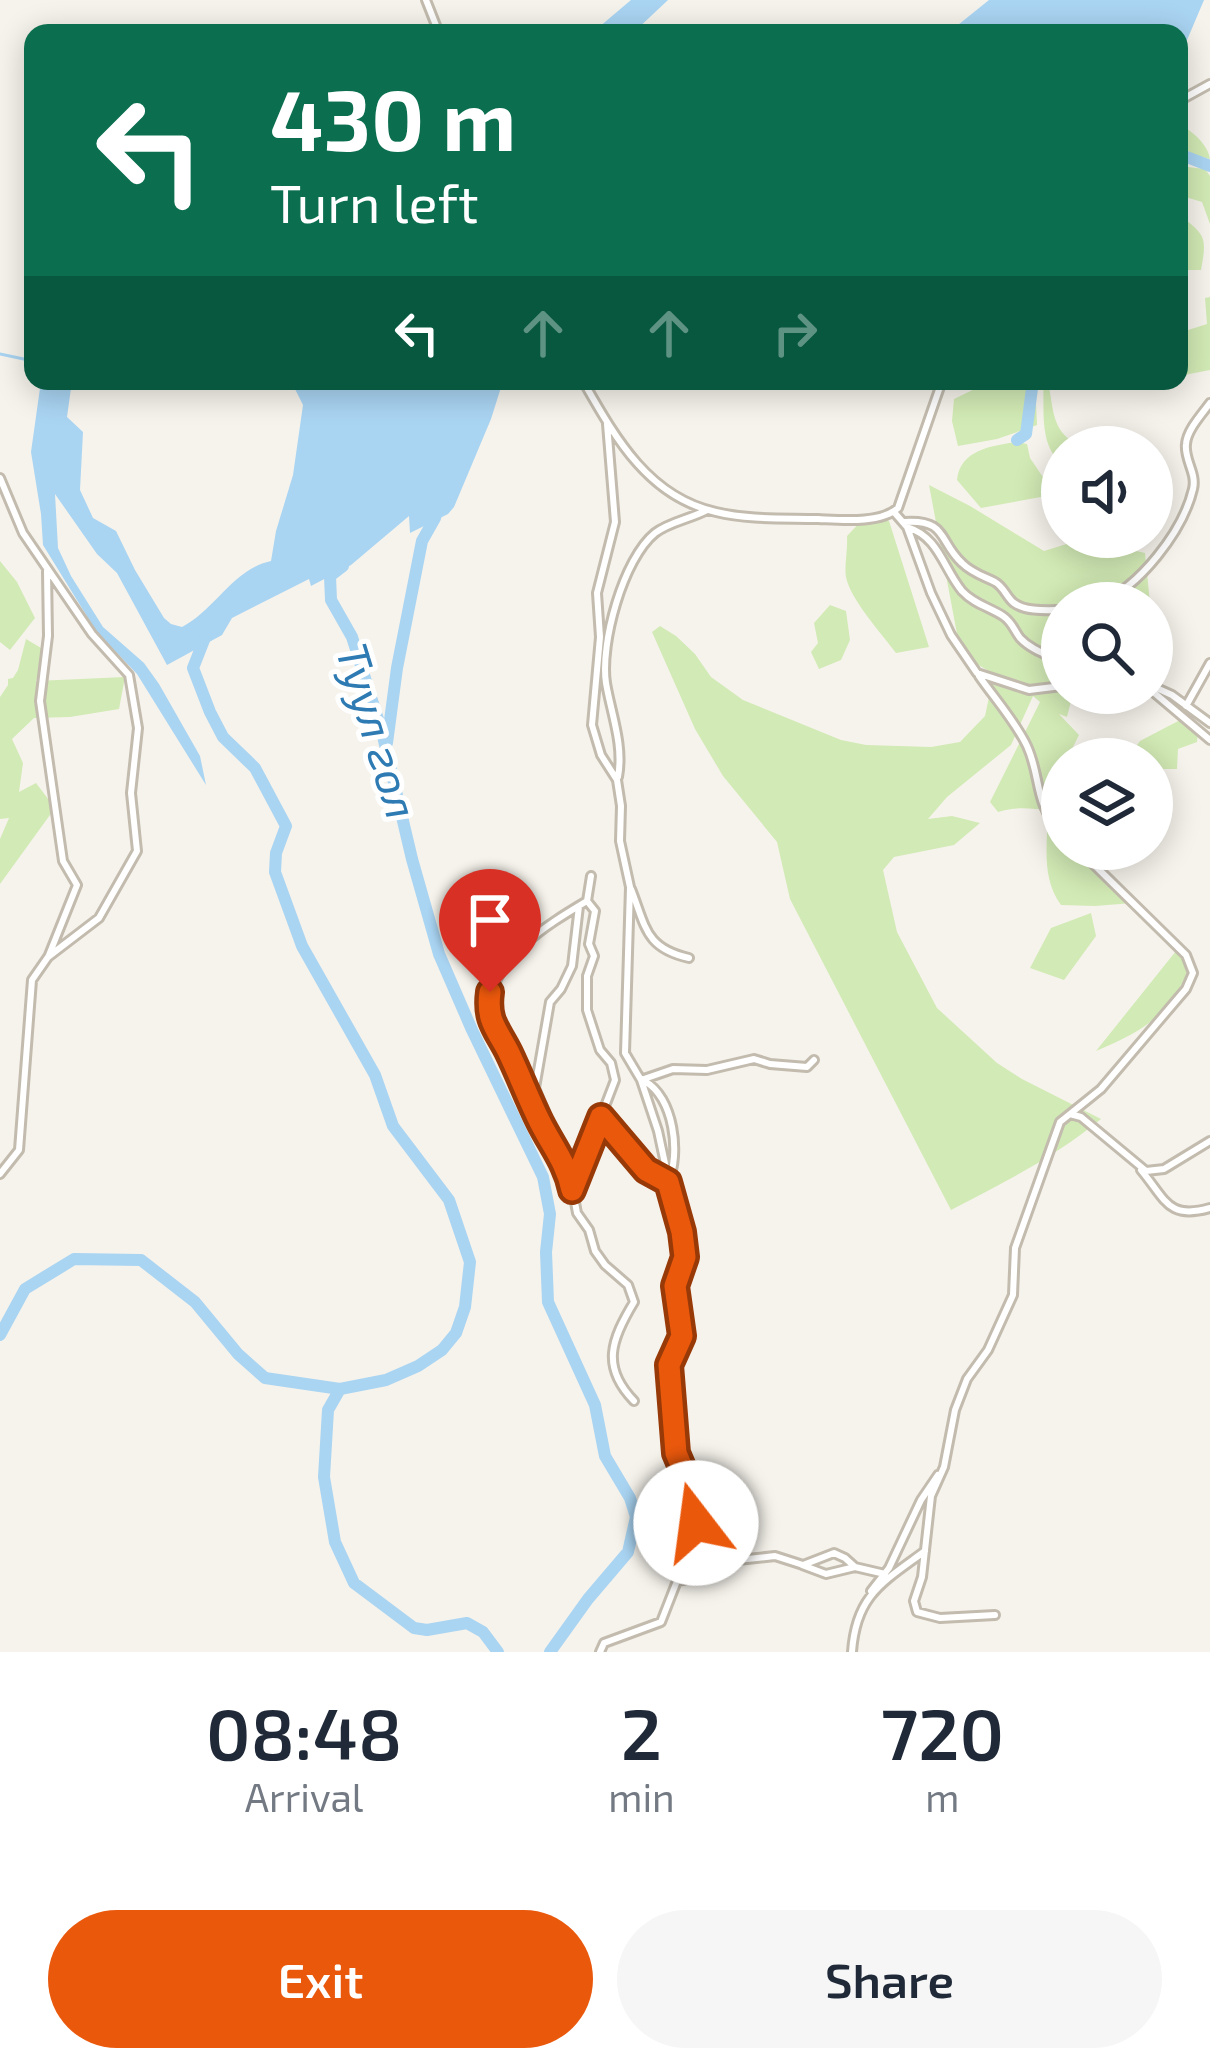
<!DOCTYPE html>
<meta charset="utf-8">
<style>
:root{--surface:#fff;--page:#f6f6f7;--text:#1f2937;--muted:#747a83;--accent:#ea580c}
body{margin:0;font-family:"Exo 2",sans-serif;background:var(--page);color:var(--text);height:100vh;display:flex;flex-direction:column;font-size:45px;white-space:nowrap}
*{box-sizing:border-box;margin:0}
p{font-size:39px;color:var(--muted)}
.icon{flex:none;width:66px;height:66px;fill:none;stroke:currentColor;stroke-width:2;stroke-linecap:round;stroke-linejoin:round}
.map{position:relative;height:1652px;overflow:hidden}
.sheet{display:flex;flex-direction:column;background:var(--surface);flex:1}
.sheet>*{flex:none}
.banner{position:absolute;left:24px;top:24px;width:1164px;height:366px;border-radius:24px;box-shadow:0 6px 30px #0003;background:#0b6e4f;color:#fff;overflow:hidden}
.fabs{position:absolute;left:1041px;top:426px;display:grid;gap:24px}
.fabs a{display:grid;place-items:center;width:132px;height:132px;border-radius:50%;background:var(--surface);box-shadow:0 6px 30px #0003;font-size:60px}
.pin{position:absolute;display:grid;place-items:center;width:102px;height:102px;color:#fff;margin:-123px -51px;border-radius:50% 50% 50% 0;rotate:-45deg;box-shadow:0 0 12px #0007}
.pin .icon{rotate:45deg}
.me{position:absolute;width:132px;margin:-66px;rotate:345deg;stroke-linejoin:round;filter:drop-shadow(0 0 9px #0008)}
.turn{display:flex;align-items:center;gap:42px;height:252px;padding:0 48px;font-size:54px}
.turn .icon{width:156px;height:156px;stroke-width:2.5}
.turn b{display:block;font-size:84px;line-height:102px}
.lanes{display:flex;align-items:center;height:114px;padding:0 48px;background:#0003;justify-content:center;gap:60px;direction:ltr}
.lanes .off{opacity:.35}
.eta{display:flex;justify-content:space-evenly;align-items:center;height:204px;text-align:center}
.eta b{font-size:72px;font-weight:600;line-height:84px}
.cta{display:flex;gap:24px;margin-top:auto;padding:24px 48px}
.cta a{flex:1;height:138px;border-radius:72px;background:var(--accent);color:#fff;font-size:48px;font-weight:600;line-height:138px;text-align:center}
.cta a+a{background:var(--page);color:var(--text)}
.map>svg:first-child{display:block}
.green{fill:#d2eab5}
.water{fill:#a9d4f2}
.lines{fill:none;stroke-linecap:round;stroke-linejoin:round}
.stream{stroke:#a9d4f2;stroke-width:3}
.river{stroke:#a9d4f2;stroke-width:12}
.street-casing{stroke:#c2bbae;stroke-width:12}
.street{stroke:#fff;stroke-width:6}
.route-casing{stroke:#983908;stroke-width:30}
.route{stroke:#ea580c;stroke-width:21}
.labels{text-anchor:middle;stroke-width:10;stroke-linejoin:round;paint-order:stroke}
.water-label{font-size:45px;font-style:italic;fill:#2e7ab2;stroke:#fff}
</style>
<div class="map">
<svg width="1210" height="1652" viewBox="0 0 1210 1652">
<rect width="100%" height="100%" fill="#f6f3ec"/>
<path class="green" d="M 1179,124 C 1192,131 1208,144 1210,159 L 1194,155 L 1179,158 Z
M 1179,166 L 1205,169 L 1210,176 L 1210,224 L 1202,202 L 1179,195 Z
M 1179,215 C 1206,235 1207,237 1201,270 L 1179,270 Z
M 1210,297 L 1210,370 L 1179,376 L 1179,336 L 1185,331 L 1207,324 L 1205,298 Z
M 991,381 L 1035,381 L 1037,425 L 997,439 L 958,446 L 952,421 L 954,399 Z
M 1043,381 L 1048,381 C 1054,411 1051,433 1082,447 L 1062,447 L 1062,464 C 1038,444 1045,409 1043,381 Z
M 1016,442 L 1027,444 L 1030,458 L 1047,483 L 1041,497 L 981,508 L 957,480 C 960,450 991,446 1016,442 Z
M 929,485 L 970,506 L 1044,551 L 1083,539 L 1145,553 L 1150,603 L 1062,603 L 1062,693 L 1073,693 L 1067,717 L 1059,714 L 1079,735 L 1067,759 L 1062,759 L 1062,809 C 1036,812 1025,804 998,812 L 990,802 L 1040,702 L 1033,696 L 1011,745 L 947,797 L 928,819 L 952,816 L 980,823 L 954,845 L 894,857 L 883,870 L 897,932 L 937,1008 L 997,1063 L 1022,1079 L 1101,1119 C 1055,1157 1003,1183 951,1210 L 790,899 L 777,842 L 723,776 L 695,729 L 652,632 L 660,626 L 676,636 L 695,654 L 711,677 L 743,700 L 841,740 L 866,745 L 931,747 L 960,742 L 985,716 L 994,674 L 961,655 Z
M 866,516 L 889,521 L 929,647 L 896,653 C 882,634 850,599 846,577 C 844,567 848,549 847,536 Z
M 0,561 L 17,582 L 35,618 L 10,650 L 0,642 Z
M 830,605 L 846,611 L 850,640 L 841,660 L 819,669 L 811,652 L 818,643 L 814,623 Z
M 26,639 L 46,651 L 36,681 L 125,677 L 119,709 L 70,717 L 34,718 L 12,739 L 23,763 L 19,792 L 36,783 L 55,808 L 0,884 L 0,839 L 9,818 L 0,819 L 0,697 L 8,685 L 8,679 L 13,678 L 18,670 Z
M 1184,718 L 1198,731 L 1197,742 L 1178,749 L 1177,769 L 1152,769 L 1152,759 L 1137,759 L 1134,749 L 1140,741 Z
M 1047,832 L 1062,832 L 1062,849 L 1081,849 L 1133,903 L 1095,906 L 1061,905 C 1045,883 1046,858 1047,832 Z
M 1091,913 L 1096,936 L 1064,980 L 1030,968 L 1051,928 Z
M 1180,946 L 1190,967 C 1168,1017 1145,1030 1096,1051 Z"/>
<path class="water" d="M 631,0 L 668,0 L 633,33 L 592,33 Z
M 989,0 L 1204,0 L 1179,59 L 1179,33 L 948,33 Z
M 41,381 L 72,381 L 67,417 L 83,432 L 80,490 L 93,518 L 116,531 L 135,570 L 164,618 L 171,624 L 182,627 C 215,610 233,569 271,561 L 276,531 L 293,475 L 303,405 L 291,381 L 503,381 L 491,419 L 454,507 L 448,514 L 410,533 L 409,516 L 351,565 L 311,586 L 309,579 L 232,618 L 222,635 L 167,665 L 117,573 L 97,554 L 55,494 L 58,548 L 71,576 L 103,627 L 144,663 L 159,684 L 200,756 L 206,785 L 137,674 L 96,631 L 43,545 L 41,514 L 31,452 Z"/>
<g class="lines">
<path class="stream" d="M 0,354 L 33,361"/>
<path class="river" d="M 1179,154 L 1210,166
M 1017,440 L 1026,434 L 1033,381
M 343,566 L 330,576 L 331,600 L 352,637 L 382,732 L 412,859 L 439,954 L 472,1030 L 543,1177 L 550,1214 L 546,1252 L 548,1302 L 595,1405 L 605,1456 L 630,1498 L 636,1517 L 628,1552 L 588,1599 L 550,1652
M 387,743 L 397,668 L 422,541 L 435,518 L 438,506
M 0,1335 L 25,1289 L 74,1259 L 141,1260 L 195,1302 L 238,1354 L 265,1378 L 340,1389 L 386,1380 L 418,1366 L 442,1350 L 456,1333 L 465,1307 L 470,1262 L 449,1200 L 393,1126 L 375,1075 L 302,946 L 275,872 L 276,853 L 286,826 L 255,768 L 223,737 L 210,712 L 193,668 L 206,635
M 340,1389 L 328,1410 L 324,1477 L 335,1542 L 354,1583 L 414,1628 L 427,1630 L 467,1623 L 483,1632 L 498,1652"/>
<defs>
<path id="street" d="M 426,0 L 439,33
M 1179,101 L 1210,84
M 583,381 C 615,437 648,497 716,512 C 749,520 784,518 818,519 C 841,520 880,524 898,508 L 942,381
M 0,478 L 23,533 L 92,634 L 129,675 L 138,728 L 131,793 L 137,851 L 99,918 L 48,957 L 32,980 L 19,1150 L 0,1174
M 894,512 L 907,527 L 931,593 L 951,635 L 977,673 L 1029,690 L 1062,686
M 904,522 C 948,519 938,541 962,563 C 972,573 983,576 995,582 C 1004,587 1007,598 1014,603 C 1026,612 1048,610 1062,610
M 907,527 C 939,537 943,568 962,591 C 974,604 989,607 1003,616 C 1012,622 1014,630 1020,638 C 1031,650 1048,655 1062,662
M 47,571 L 48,636 L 40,701 L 63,861 L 77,885 L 49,955
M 1099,603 C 1139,588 1183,531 1193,489 C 1197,473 1184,460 1186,444 C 1187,430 1202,414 1210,403
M 979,676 C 995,699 1015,721 1027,746 C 1042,779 1033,803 1062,833
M 1152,686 L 1172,695 L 1210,723
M 1152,691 L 1210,740
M 1186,706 L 1210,663
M 618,777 C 624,745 611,713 606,683 C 600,644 623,559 655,533 C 669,522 690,519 707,510
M 631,889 C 646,927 645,948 689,958
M 587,901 C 545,926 494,957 487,1010 L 544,1129 L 559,1152 L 570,1176 L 577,1213 L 589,1230 L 595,1251 L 605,1265 L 628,1285 L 634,1302 C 611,1340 601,1367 634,1401
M 641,1080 L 673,1069 L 707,1070 L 754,1059 L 770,1064 L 807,1067 L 814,1060
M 1070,1114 L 1101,1089 L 1186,989 L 1193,973 L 1186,955 L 1078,849
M 601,1117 L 645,1170 L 668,1182 C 681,1155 674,1096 644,1081
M 544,1126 L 545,1112 L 535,1088 L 550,1002 L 561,989 L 572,966 L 579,906
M 1141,1170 C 1166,1200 1168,1220 1210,1208
M 574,1187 L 615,1080 L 611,1063 L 600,1050 L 587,1010 L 587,976 L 594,956 L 589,944 L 595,911 L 587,901 L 591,876
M 802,1565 L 826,1574 L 855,1567
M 677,1581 L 694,1578 L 719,1562 L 775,1556 L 803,1565 L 834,1553 L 845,1558 L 855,1567 L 885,1574
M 871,1591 L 889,1568 L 921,1500 L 938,1475
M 995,1615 L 940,1618 L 917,1612 L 914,1601 L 922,1577 L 931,1496 L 944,1467 L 955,1410 L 967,1379 L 988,1350 L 1013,1295 L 1015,1248 L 1060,1122 L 1070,1114 L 1081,1117 L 1146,1171 L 1164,1169 L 1210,1141
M 600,1652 L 604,1643 L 661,1622 L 677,1581 L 689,1537 L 696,1523 L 697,1513 L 695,1498 L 676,1453 L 669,1365 L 682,1336 L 675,1286 L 685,1257 L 658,1131 L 641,1080 L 625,1053 L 630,887 L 620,841 L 621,806 L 617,780 L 601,755 L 592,725 L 600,637 L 597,593 L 615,522 L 607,424
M 852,1652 C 856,1595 883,1582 925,1551"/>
</defs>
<use href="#street" class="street-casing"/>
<use href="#street" class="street"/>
</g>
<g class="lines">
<defs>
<path id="route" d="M 490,992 C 486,1021 497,1029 509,1053 C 520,1076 529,1100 540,1122 C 552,1146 567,1164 572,1190 L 601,1117 L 646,1170 L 668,1182 L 682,1232 L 685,1257 L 675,1286 L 682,1336 L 669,1365 L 676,1453 L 695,1498 L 696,1523"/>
</defs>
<use href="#route" class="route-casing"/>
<use href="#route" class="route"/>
</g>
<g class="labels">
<g class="water-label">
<text transform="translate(377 731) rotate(73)" y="16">Туул гол</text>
</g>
</g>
</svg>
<div class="fabs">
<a><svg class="icon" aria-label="sound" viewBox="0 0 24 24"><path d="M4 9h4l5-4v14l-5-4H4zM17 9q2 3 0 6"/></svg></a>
<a><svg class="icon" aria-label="search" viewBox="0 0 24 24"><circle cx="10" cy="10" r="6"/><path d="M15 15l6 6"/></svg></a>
<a><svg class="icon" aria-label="layers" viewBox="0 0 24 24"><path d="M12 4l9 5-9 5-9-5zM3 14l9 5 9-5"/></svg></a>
</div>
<div class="pin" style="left:490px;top:992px;background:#d93025"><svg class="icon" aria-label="arrive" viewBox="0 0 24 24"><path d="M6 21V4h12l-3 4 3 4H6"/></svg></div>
<svg class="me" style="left:696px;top:1523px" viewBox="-20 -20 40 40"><circle r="19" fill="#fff"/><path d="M0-13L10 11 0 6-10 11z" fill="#ea580c"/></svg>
<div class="banner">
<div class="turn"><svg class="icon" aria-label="left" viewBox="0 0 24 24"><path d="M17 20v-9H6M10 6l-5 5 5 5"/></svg><div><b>430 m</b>Turn left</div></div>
<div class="lanes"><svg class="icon" aria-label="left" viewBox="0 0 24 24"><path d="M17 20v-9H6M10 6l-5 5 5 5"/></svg><svg class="icon off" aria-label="ahead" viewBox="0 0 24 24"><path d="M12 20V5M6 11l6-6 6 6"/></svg><svg class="icon off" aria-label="ahead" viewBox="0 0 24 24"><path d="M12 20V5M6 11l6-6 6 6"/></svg><svg class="icon off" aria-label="right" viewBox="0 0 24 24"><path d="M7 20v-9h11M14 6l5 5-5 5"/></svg></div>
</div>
</div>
<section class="sheet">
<div class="eta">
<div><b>08:48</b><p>Arrival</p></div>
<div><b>2</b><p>min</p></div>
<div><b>720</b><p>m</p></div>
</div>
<div class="cta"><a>Exit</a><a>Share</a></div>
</section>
